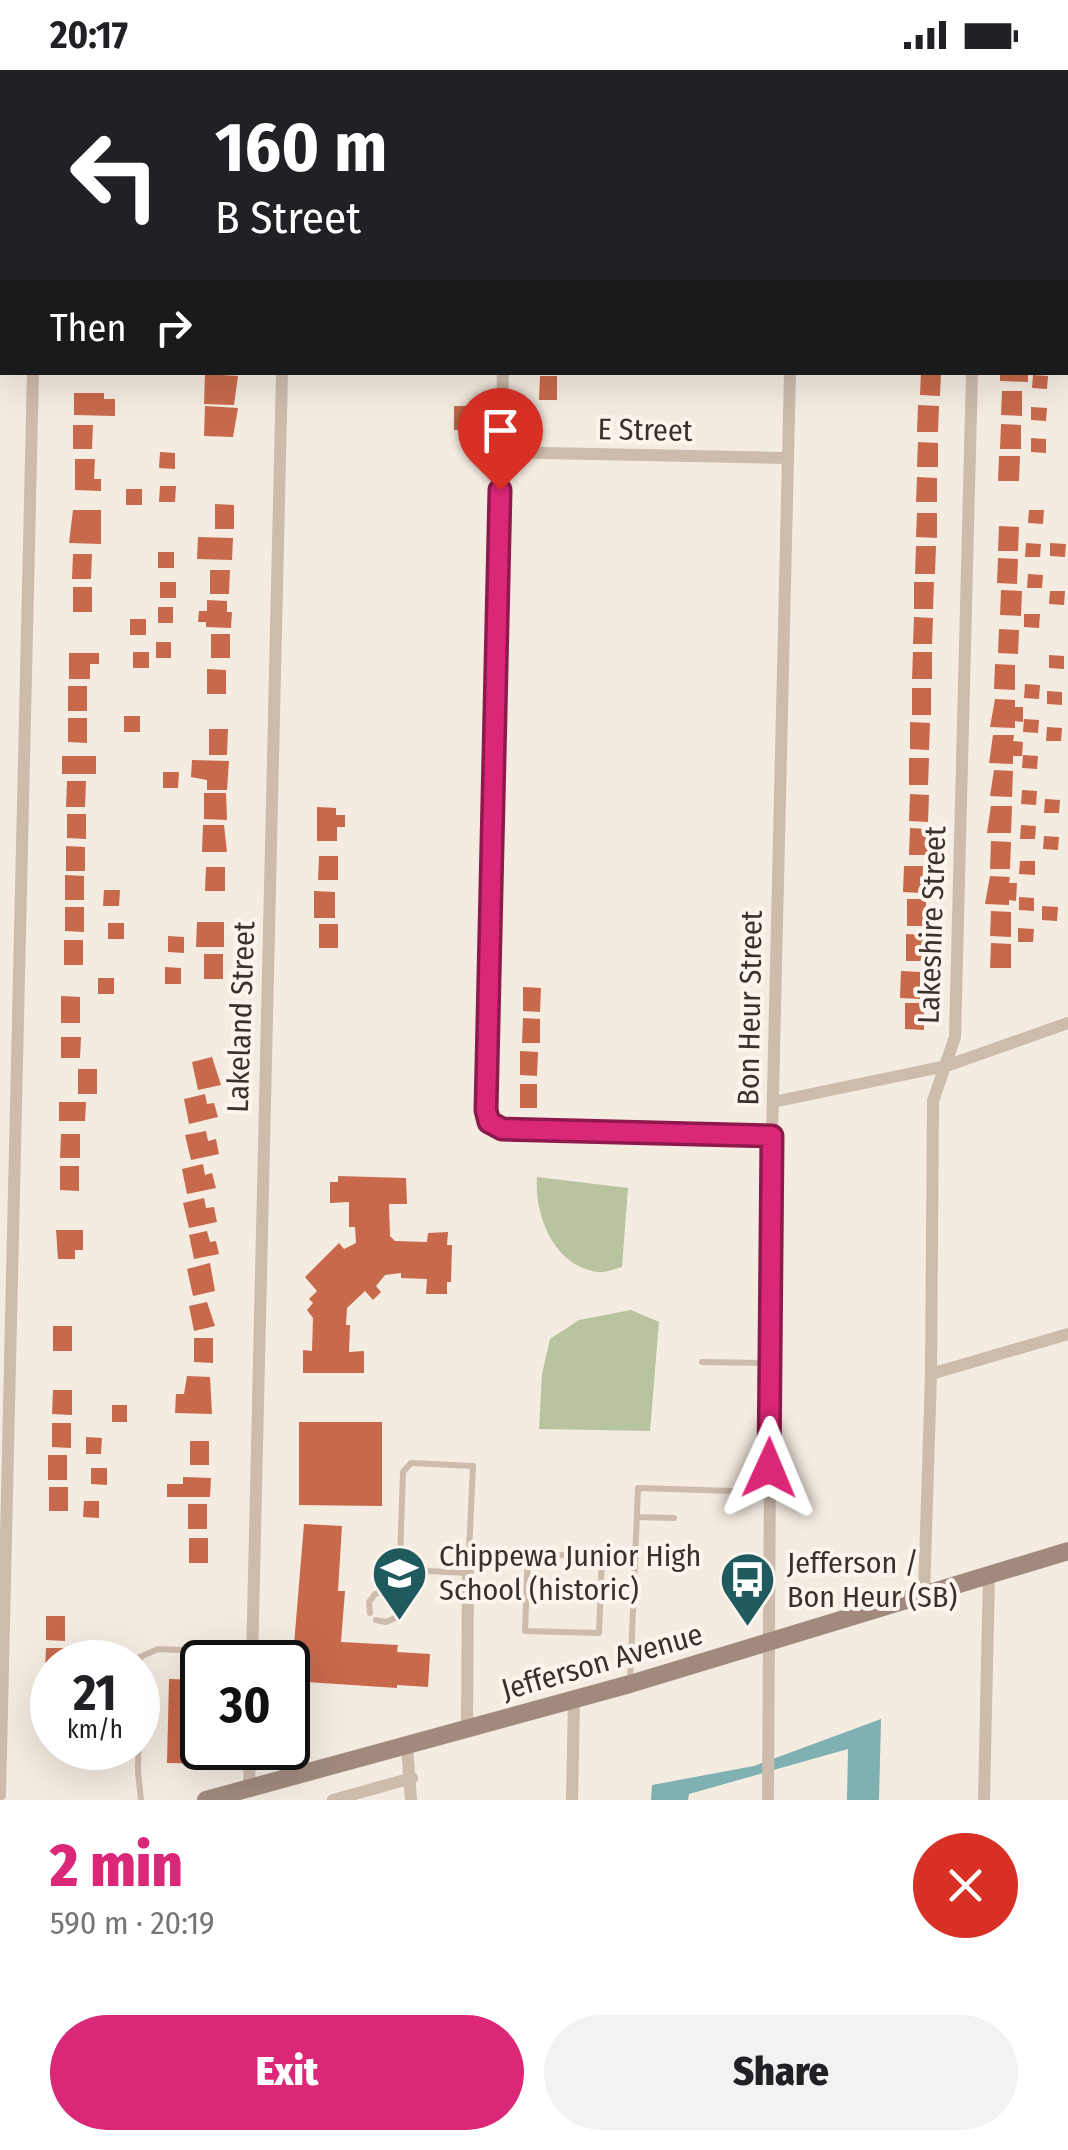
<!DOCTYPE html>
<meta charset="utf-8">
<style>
:root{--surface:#fff;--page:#f2f2f2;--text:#202124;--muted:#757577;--accent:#db2777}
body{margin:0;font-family:"Fira Sans Condensed",sans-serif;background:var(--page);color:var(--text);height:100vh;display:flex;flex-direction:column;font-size:38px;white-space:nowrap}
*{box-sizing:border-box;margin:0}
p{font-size:32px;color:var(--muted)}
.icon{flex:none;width:55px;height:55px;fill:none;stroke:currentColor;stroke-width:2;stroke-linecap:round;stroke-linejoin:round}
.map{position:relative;height:1730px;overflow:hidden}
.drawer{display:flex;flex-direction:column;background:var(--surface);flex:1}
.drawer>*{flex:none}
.top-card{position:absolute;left:0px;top:0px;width:1070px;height:305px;box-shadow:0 10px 40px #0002;background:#202124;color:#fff;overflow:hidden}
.speed{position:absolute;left:30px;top:1570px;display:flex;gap:20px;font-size:50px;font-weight:700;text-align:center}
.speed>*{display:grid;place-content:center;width:130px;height:130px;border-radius:50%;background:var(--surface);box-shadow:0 10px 40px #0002;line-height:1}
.speed small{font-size:25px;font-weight:400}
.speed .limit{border:5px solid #111;border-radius:15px;background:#fff;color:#111}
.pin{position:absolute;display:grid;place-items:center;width:85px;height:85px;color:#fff;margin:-102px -42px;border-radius:50% 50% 50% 0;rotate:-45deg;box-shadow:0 0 10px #0007}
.pin .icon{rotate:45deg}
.me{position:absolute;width:110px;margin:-55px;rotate:1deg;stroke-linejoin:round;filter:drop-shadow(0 0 8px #0008)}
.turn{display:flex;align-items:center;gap:35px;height:210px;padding:0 50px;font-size:45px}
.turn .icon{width:130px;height:130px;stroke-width:2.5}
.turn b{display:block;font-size:70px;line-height:85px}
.then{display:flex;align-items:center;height:95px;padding:0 50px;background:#0003;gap:20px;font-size:38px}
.round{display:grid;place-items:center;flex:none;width:105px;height:105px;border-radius:52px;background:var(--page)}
.summary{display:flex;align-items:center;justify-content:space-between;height:170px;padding:0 50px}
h1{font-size:60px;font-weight:800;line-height:75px;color:var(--accent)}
.action{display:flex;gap:20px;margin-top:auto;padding:20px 50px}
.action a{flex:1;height:115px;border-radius:60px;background:var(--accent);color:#fff;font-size:40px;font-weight:800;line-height:115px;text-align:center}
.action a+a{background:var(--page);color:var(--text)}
.status{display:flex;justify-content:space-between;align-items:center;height:70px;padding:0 50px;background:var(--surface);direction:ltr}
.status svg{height:28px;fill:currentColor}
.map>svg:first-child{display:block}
.green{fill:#b8c4a0}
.water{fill:#7fb0b2}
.building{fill:#c8694b}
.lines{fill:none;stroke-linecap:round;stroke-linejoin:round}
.lane{stroke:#cdbbac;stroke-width:6}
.street{stroke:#cdbbac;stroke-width:12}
.secondary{stroke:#a18a7d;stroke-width:18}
.route-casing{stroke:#8e194d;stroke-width:25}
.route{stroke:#db2777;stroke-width:18}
.labels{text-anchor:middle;stroke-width:8;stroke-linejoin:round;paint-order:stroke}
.street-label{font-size:30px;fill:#3b302b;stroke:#fbf5ee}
.poi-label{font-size:30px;fill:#3b302b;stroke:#fbf5ee;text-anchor:start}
</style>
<div class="status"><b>20:17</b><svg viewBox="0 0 49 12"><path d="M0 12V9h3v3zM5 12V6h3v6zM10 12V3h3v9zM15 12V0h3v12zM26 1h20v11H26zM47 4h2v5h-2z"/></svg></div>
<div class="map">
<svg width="1068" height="1730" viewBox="0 0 1068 1730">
<rect width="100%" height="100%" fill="#f4ebe1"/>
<path class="green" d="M 537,1107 L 628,1118 L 622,1197 C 615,1199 605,1203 598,1202 C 554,1197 534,1145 537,1107 Z
M 631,1240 L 659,1252 L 650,1361 L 539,1359 L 542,1304 L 550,1269 L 579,1250 Z"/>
<path class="water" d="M 881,1649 L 879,1730 L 847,1730 L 848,1679 L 689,1724 L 688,1730 L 651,1730 L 652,1715 L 754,1696 Z"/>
<path class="building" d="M 921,302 L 941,302 L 940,326 L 920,325 Z
M 1000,302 L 1028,302 L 1028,312 L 1000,311 Z
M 205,304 L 238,306 L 234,335 L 204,334 Z
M 1033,305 L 1048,306 L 1047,319 L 1032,318 Z
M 540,306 L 557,306 L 557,330 L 539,330 Z
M 1002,321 L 1022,321 L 1022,346 L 1001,345 Z
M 74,323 L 104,323 L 104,329 L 115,329 L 115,346 L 74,345 Z
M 918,335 L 939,336 L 938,362 L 917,362 Z
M 205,336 L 238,338 L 233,367 L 204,366 Z
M 454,336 L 471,336 L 471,360 L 454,360 Z
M 1031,337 L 1047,338 L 1046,351 L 1031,350 Z
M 1001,354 L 1021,355 L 1021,379 L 1000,379 Z
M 73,355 L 93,355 L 92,379 L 73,379 Z
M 1031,368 L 1046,369 L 1046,383 L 1031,382 Z
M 918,372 L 938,373 L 938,397 L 917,397 Z
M 160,382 L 175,383 L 175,399 L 159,398 Z
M 999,386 L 1020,386 L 1019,411 L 998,411 Z
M 75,389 L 95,389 L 94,409 L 101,409 L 101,421 L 75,420 Z
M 917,407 L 937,408 L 937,432 L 916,432 Z
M 160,416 L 176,416 L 175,432 L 159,432 Z
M 126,419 L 142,419 L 142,435 L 126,435 Z
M 215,434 L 234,435 L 234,459 L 215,459 Z
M 73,440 L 101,440 L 101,474 L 69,473 Z
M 1029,440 L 1044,440 L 1043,454 L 1028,453 Z
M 917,443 L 937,443 L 937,468 L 916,467 Z
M 999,456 L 1019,457 L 1018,481 L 998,481 Z
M 198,467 L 233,468 L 232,490 L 197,489 Z
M 1026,473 L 1041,474 L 1040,487 L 1025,487 Z
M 1050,473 L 1066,474 L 1065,487 L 1050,486 Z
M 916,476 L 936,476 L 935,504 L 915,504 Z
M 158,482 L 174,482 L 174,498 L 158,498 Z
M 73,484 L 92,484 L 91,509 L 72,509 Z
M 998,488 L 1018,489 L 1017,514 L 997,513 Z
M 210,500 L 230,500 L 229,524 L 210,524 Z
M 1028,504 L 1043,505 L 1042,518 L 1027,518 Z
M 160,512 L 176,512 L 176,528 L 160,528 Z
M 914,512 L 934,512 L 933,539 L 914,539 Z
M 73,517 L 92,517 L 92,542 L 73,542 Z
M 1001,520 L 1022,521 L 1021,546 L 1000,545 Z
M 1050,521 L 1065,521 L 1064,535 L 1049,534 Z
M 207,530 L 227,531 L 227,542 L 232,542 L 231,558 L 206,557 L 206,552 L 198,552 L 199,541 L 207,541 Z
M 158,537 L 173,537 L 173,553 L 158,553 Z
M 1024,544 L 1040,544 L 1039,558 L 1024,557 Z
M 914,547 L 933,548 L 932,574 L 913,574 Z
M 130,549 L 146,549 L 146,565 L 130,565 Z
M 999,559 L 1019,560 L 1018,584 L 998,583 Z
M 211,564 L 230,564 L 230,588 L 211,588 Z
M 156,572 L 171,572 L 171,588 L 156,588 Z
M 133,582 L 149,582 L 149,598 L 133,598 Z
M 913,582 L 932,582 L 932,609 L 912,609 Z
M 69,583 L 99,583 L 99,594 L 90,594 L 90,609 L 69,609 Z
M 1049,585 L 1064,586 L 1064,599 L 1049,598 Z
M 995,594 L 1015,595 L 1015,620 L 994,619 Z
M 207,599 L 226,600 L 226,624 L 207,624 Z
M 1025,614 L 1040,615 L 1039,629 L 1024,628 Z
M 68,616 L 87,616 L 87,641 L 68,641 Z
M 912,618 L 931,618 L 931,645 L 912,645 Z
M 1047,621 L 1062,622 L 1062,635 L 1047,634 Z
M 995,629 L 1015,630 L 1015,637 L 1023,637 L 1023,652 L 1015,651 L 1015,658 L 990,657 Z
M 124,646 L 140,646 L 140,662 L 124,662 Z
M 68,648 L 87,648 L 87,673 L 68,672 Z
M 1024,649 L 1039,650 L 1038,663 L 1023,662 Z
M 910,652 L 930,653 L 929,680 L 910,679 Z
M 1047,657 L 1062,658 L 1061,671 L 1046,671 Z
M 209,659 L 228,659 L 227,685 L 209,685 Z
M 993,665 L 1014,665 L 1013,671 L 1023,672 L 1022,686 L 1013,686 L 1013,694 L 989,693 Z
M 1023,685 L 1038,686 L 1037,699 L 1022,698 Z
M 62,686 L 96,686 L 96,704 L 62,704 Z
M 909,688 L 929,688 L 928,715 L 909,715 Z
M 192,690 L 229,691 L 227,720 L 207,720 L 207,710 L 191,707 Z
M 994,700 L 1013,701 L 1012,727 L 990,726 Z
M 163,702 L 179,702 L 178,718 L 163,718 Z
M 67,711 L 86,711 L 85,737 L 66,737 Z
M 1022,720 L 1037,721 L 1036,735 L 1021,734 Z
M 204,723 L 226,723 L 227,750 L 204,749 Z
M 910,724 L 929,725 L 928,752 L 909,751 Z
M 1045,729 L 1060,730 L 1059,743 L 1044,743 Z
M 991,736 L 1012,736 L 1011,763 L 987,763 Z
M 317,737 L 336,738 L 336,745 L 345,745 L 345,757 L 337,757 L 337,771 L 317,771 Z
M 67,744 L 86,744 L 86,769 L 67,768 Z
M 203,755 L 224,755 L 227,782 L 202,782 Z
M 1021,755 L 1036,756 L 1035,769 L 1020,769 Z
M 910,758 L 929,759 L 928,785 L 909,785 Z
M 1044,766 L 1059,767 L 1058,780 L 1043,779 Z
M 991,771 L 1011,772 L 1010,799 L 990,799 Z
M 66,776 L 85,777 L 85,801 L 66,801 Z
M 319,786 L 338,786 L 338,810 L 318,810 Z
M 1020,791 L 1035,791 L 1035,805 L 1019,804 Z
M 904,796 L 923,796 L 922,823 L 903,822 Z
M 206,797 L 225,797 L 225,821 L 205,821 Z
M 65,805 L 84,806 L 84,830 L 65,830 Z
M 990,806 L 1010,807 L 1009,813 L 1017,813 L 1016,831 L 1009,830 L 1009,835 L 985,834 Z
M 104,820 L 120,820 L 119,836 L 103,836 Z
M 314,821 L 335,822 L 335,848 L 314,848 Z
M 1019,827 L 1034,828 L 1034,841 L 1019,840 Z
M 907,829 L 926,829 L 926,856 L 907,856 Z
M 1042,836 L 1058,837 L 1057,851 L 1042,850 Z
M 65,837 L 84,837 L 84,862 L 65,861 Z
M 991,841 L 1011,842 L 1011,867 L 990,866 Z
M 197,852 L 224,852 L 224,877 L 196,877 Z
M 108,853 L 124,853 L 124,869 L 108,869 Z
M 319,854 L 338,854 L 338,878 L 319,878 Z
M 1018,858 L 1034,859 L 1033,872 L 1018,872 Z
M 906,864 L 926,865 L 925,891 L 906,891 Z
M 168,866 L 184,867 L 184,883 L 168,882 Z
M 64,870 L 83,870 L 83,895 L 64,895 Z
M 991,873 L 1011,874 L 1011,898 L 990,898 Z
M 204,884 L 223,884 L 223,909 L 204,909 Z
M 165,897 L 181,898 L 181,914 L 165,914 Z
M 901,901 L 920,902 L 920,929 L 900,928 Z
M 98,908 L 114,908 L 114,924 L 98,924 Z
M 523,917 L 541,918 L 540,942 L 523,941 Z
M 61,926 L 80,927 L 80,953 L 61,953 Z
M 905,933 L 924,933 L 924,960 L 905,959 Z
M 523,948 L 540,949 L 540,973 L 522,973 Z
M 61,967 L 81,967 L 80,988 L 61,988 Z
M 520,981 L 538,982 L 537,1006 L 520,1005 Z
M 212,987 L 221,1015 L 198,1020 L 192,992 Z
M 78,999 L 97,999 L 97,1024 L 78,1024 Z
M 520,1014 L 537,1014 L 537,1038 L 520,1038 Z
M 205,1024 L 207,1034 L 214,1033 L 218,1047 L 189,1054 L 184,1029 Z
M 59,1032 L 86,1032 L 85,1051 L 59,1051 Z
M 206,1061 L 208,1071 L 216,1069 L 219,1084 L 191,1090 L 185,1065 Z
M 61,1064 L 80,1064 L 80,1088 L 60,1088 Z
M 203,1094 L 205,1105 L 212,1103 L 216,1118 L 187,1124 L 182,1099 Z
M 60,1096 L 79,1096 L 79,1121 L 60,1120 Z
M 338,1106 L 406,1108 L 407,1134 L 389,1134 L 390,1166 L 395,1171 L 427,1172 L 428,1163 L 448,1162 L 447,1175 L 452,1175 L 451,1212 L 447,1212 L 447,1224 L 426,1224 L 427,1209 L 401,1208 L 401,1203 L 385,1205 L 376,1216 L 381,1222 L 373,1230 L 365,1221 L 347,1238 L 346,1255 L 350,1255 L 349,1282 L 364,1281 L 364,1303 L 303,1303 L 303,1280 L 312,1281 L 313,1248 L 307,1240 L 313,1233 L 309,1229 L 317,1221 L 305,1207 L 339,1173 L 344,1179 L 356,1173 L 355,1157 L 349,1157 L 349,1132 L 330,1133 L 330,1112 L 338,1112 Z
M 204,1128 L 206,1138 L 214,1137 L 217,1152 L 189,1158 L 183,1133 Z
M 56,1160 L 83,1160 L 83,1180 L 75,1180 L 75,1189 L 58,1189 Z
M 207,1161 L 210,1172 L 216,1171 L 219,1184 L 194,1189 L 189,1165 Z
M 210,1193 L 215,1221 L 193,1226 L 187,1199 Z
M 207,1232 L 215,1256 L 194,1261 L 189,1236 Z
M 53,1256 L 72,1256 L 72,1281 L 53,1281 Z
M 194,1268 L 213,1268 L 213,1293 L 194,1292 Z
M 187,1306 L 210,1307 L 212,1344 L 175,1343 L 176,1324 L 184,1324 Z
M 53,1320 L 72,1320 L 72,1345 L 52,1344 Z
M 112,1335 L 127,1335 L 127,1352 L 112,1352 Z
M 299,1352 L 382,1352 L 382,1436 L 299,1435 Z
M 52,1353 L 71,1353 L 71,1378 L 52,1377 Z
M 86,1367 L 102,1368 L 101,1384 L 86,1384 Z
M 190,1371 L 209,1371 L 209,1395 L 190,1395 Z
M 48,1385 L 67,1385 L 67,1410 L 48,1410 Z
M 91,1398 L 107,1398 L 107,1415 L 91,1414 Z
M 183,1407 L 211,1408 L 210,1427 L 167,1427 L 167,1414 L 183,1414 Z
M 49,1417 L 68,1417 L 68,1441 L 49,1441 Z
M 84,1431 L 99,1431 L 99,1448 L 83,1447 Z
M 188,1434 L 207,1434 L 207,1459 L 188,1459 Z
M 304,1454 L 342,1456 L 338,1521 L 345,1521 L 341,1572 L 398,1575 L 397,1582 L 430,1584 L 428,1617 L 397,1615 L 397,1618 L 291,1611 Z
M 189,1468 L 208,1468 L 208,1493 L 189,1493 Z
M 46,1546 L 65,1546 L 65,1571 L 46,1570 Z
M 46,1578 L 65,1578 L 65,1592 L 52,1592 L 52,1603 L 45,1603 Z
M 169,1609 L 202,1610 L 202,1678 L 219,1678 L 218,1694 L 167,1693 Z
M 48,1610 L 52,1610 L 52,1633 L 43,1633 L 43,1621 L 48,1621 Z
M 46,1643 L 52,1643 L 52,1666 L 45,1666 Z"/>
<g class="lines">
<path class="lane" d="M 862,0 L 864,0
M 711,2 L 711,0
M 702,1292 L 769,1293
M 411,1393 L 473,1396 L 468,1503 L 407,1500 L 400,1490 L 403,1402 Z
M 637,1447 L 674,1448
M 469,1481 L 602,1487 L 599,1563 L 525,1561 L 528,1483
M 395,1525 L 407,1500
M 370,1543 L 369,1532 L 375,1524 C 387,1519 396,1522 400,1534 L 395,1548 L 386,1552 L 376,1550
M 630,1612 L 638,1418 L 733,1421
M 141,1730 L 138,1702 L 140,1587 L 158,1579 L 202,1581"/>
<path class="street" d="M 41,2 L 41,0
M 290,2 L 290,0
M 509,2 L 510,0
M 804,2 L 804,0
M 969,2 L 969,0
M 503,302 L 485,1030 L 489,1052 L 502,1059 L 516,1060 L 772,1066
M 502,382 L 787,388
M 773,1032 L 946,996 L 1068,953
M 931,1304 L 1068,1264
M 924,1525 L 931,1304 L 933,1031 L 955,967 L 972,302
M 252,1592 L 282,302
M 467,1658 L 468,1503
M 407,1676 L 411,1730
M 249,1719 L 250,1678
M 0,1725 L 33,302
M 333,1730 L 412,1708
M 572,1730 L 574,1630
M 768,1730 L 772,1066 L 790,302
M 984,1730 L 989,1505"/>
<path class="secondary" d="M 206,1730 L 630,1614 L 1068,1481"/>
</g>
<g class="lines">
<defs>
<path id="route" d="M 500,420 L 486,1040 L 489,1052 L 502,1059 L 772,1066 L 769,1398"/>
</defs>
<use href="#route" class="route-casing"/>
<use href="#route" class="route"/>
</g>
<defs>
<symbol id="school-pin" viewBox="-11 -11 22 30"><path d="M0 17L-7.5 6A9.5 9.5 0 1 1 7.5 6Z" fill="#1f5a5e" stroke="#fbf5ee"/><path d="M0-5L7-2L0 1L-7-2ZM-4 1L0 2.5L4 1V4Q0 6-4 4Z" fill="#fff"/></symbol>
<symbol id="bus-pin" viewBox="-11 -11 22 30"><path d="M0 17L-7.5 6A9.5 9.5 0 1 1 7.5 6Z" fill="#1f5a5e" stroke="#fbf5ee"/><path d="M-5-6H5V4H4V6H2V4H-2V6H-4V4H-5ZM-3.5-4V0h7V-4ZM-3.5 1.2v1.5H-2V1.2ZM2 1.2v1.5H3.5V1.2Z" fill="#fff"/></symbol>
</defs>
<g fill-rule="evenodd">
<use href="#school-pin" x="368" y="1472" width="63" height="86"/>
<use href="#bus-pin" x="716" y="1478" width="63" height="86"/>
</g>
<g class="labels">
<g class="street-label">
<text transform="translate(645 360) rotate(1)" y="10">E Street</text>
<text transform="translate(932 855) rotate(-88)" y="10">Lakeshire Street</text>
<text transform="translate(750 938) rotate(-89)" y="10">Bon Heur Street</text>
<text transform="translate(241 947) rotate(-88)" y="10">Lakeland Street</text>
<text transform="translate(602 1592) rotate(-16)" y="10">Jefferson Avenue</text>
</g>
<g class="poi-label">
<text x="439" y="1496">Chippewa Junior High<tspan x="439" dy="34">School (historic)</tspan></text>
<text x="787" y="1503">Jefferson /<tspan x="787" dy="34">Bon Heur (SB)</tspan></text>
</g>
</g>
</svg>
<div class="speed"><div>21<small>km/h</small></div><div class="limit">30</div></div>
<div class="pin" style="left:500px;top:420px;background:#d93025"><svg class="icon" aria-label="arrive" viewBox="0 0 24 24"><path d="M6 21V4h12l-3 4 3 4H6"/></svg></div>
<svg class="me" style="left:769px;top:1398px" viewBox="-20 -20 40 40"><path d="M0-17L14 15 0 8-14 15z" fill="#db2777" stroke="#fff" stroke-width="4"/></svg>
<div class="top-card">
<div class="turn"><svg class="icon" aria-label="left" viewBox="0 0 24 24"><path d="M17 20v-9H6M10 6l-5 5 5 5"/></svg><div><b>160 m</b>B Street</div></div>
<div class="then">Then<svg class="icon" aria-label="right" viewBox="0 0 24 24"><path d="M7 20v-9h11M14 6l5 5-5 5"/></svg></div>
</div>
</div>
<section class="drawer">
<div class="summary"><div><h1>2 min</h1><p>590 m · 20:19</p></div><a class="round" style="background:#d93025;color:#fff"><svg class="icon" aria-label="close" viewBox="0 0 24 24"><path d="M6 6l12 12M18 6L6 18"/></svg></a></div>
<div class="action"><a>Exit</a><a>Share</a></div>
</section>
